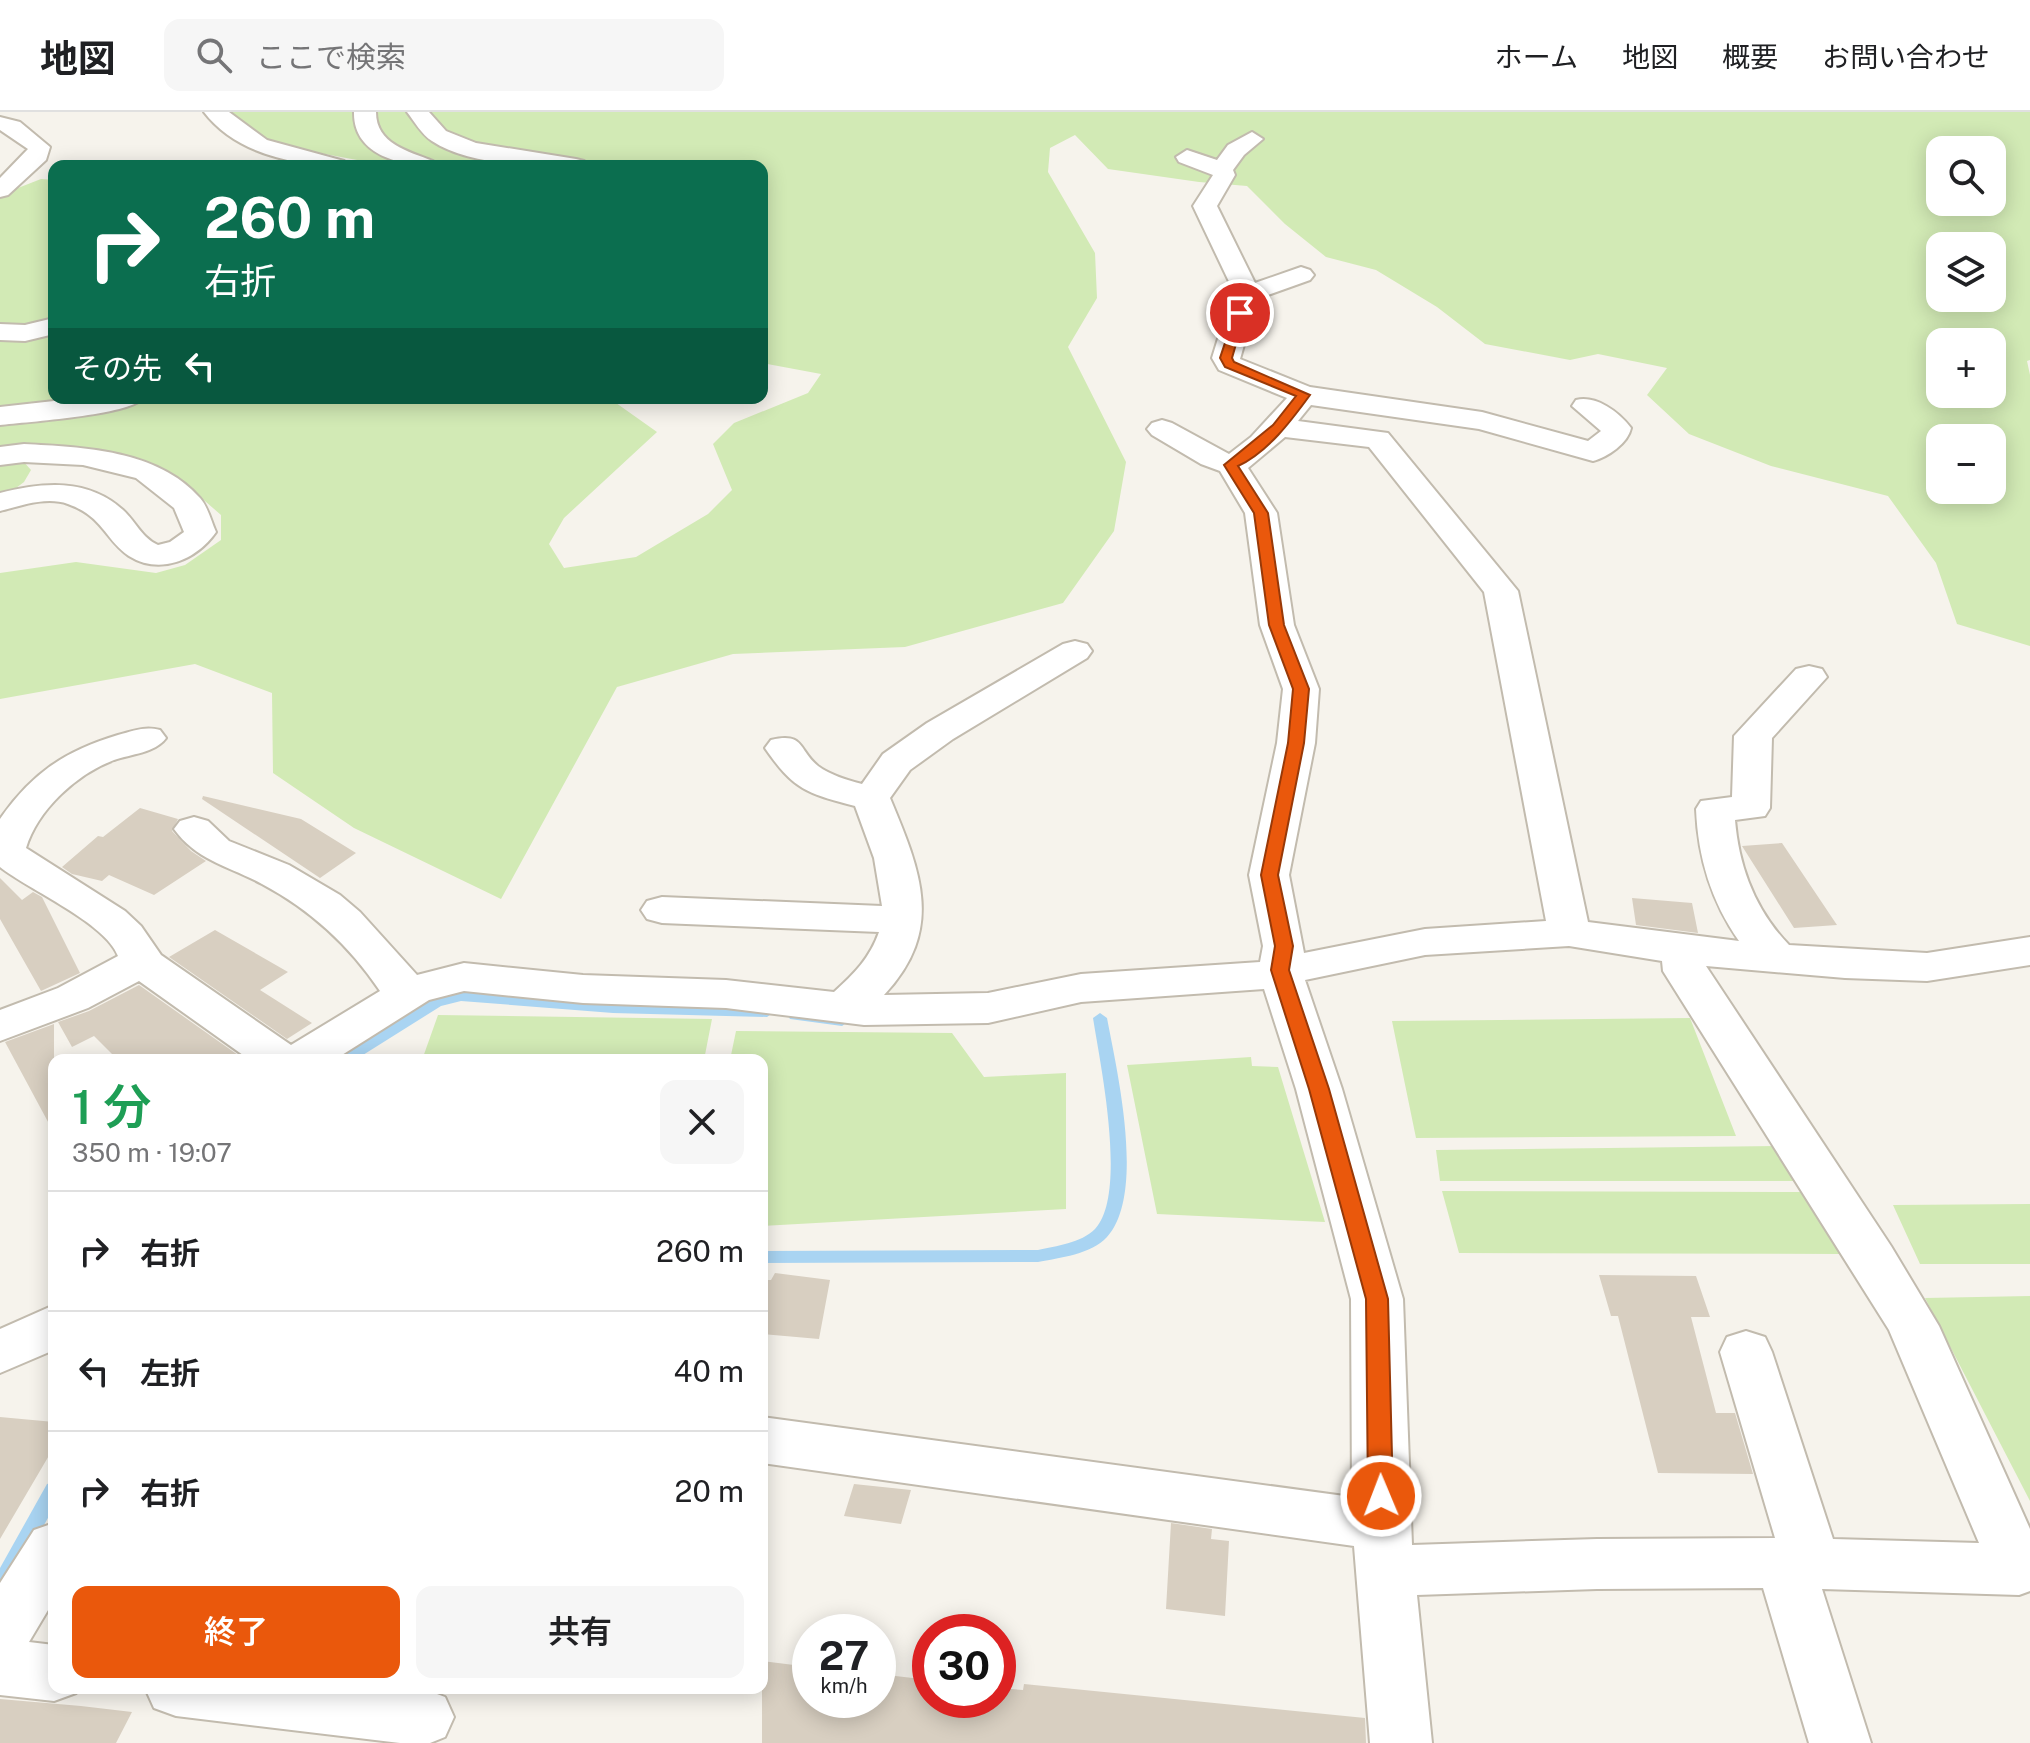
<!DOCTYPE html>
<html lang="ja">
<meta charset="utf-8">
<style>
:root{--surface:#fff;--page:#f6f6f6;--text:#202124;--muted:#757577;--line:#e0e0e0;--accent:#ea580c}
body{margin:0;font-family:"Public Sans","Noto Sans JP",sans-serif;background:var(--page);color:var(--text);height:100vh;display:flex;flex-direction:column;font-size:30px;white-space:nowrap}
*{box-sizing:border-box;margin:0}
p{font-size:26px;color:var(--muted)}
.icon{flex:none;width:44px;height:44px;fill:none;stroke:currentColor;stroke-width:2;stroke-linecap:round;stroke-linejoin:round}
.map{position:relative;flex:1;overflow:hidden}
.side{position:absolute;left:48px;top:942px;width:720px;height:640px;display:flex;flex-direction:column;background:var(--surface);border-radius:16px;box-shadow:0 4px 20px #0003}
.side>*{flex:none}
.guide{position:absolute;left:48px;top:48px;width:720px;height:244px;border-radius:16px;box-shadow:0 4px 20px #0003;background:#0b6e4f;color:#fff;overflow:hidden}
.fabs{position:absolute;left:1926px;top:24px;display:grid;gap:16px}
.fabs a{display:grid;place-items:center;width:80px;height:80px;border-radius:16px;background:var(--surface);box-shadow:0 4px 20px #0003;font-size:40px}
.speed{position:absolute;left:792px;top:1502px;display:flex;gap:16px;font-size:40px;font-weight:700;text-align:center}
.speed>*{display:grid;place-content:center;width:104px;height:104px;border-radius:50%;background:var(--surface);box-shadow:0 4px 20px #0003;line-height:1}
.speed small{font-size:20px;font-weight:400}
.speed .limit{border:12px solid #d22;background:#fff;color:#111}
.pin{position:absolute;display:grid;place-items:center;width:68px;height:68px;color:#fff;margin:-34px;border:4px solid #fff;border-radius:50%;box-shadow:0 2px 8px #0007}
.me{position:absolute;width:88px;margin:-44px;rotate:359deg;stroke-linejoin:round;filter:drop-shadow(0 0 6px #0008)}
.turn{display:flex;align-items:center;gap:28px;height:168px;padding:0 24px;font-size:36px}
.turn .icon{width:104px;height:104px;stroke-width:2.5}
.turn b{display:block;font-size:56px;line-height:68px}
.then{display:flex;align-items:center;height:76px;padding:0 24px;background:#0003;gap:16px;font-size:30px}
.round{display:grid;place-items:center;flex:none;width:84px;height:84px;border-radius:16px;background:var(--page)}
.summary{display:flex;align-items:center;justify-content:space-between;height:136px;padding:0 24px}
h1{font-size:48px;font-weight:600;line-height:60px;color:#1e9e55}
.primary-button{display:flex;gap:16px;margin-top:auto;padding:16px 24px}
.primary-button a{flex:1;height:92px;border-radius:16px;background:var(--accent);color:#fff;font-size:32px;font-weight:600;line-height:92px;text-align:center}
.primary-button a+a{background:var(--page);color:var(--text)}
ul{padding:0;list-style:none}
li{display:flex;align-items:center;gap:24px;height:120px;padding:0 24px;border-top:2px solid var(--line)}
li div{flex:1}
li b{display:block;font-size:30px}
li em{font-style:normal}
header{display:flex;align-items:center;gap:48px;box-sizing:border-box;height:112px;padding:0 40px;background:var(--surface);border-bottom:2px solid var(--line)}
header strong{font-size:38px}
nav{display:flex;gap:44px;margin-inline-start:auto;font-size:28px}
.search{width:560px;height:72px;background:var(--page);display:flex;align-items:center;gap:20px;box-sizing:border-box;padding:0 28px;border-radius:16px;color:var(--muted);font-size:30px}
.map>svg:first-child{display:block}
.green{fill:#d2eab5;fill-rule:evenodd}
.lines{fill:none;stroke-linecap:round;stroke-linejoin:round}
.stream{fill:#a9d4f2;fill-rule:evenodd}
.building{fill:#d8cfc1}
.minor-casing{stroke:#c2bbae;stroke-width:4}
.minor{fill:#fff;fill-rule:evenodd}
.route{fill:#ea580c;stroke:#983908;stroke-width:2}
</style>
<header>
<strong>地図</strong>
<div class="search"><svg class="icon" aria-label="search" viewBox="0 0 24 24"><circle cx="10" cy="10" r="6"/><path d="M15 15l6 6"/></svg>ここで検索</div>
<nav><a>ホーム</a><a>地図</a><a>概要</a><a>お問い合わせ</a></nav>
</header>
<div class="map">
<svg width="2030" height="1631" viewBox="0 0 2030 1631">
<rect width="100%" height="100%" fill="#f6f3ec"/>
<path class="green" d="M 223,0 L 2030,0 L 2030,248 L 2027,249 L 2030,263 L 2030,534 L 1957,512 L 1936,451 L 1888,384 L 1771,354 L 1689,322 L 1647,283 L 1667,256 L 1598,242 L 1570,248 L 1485,232 L 1437,195 L 1376,158 L 1326,145 L 1285,112 L 1247,74 L 1199,70 L 1108,57 L 1075,23 L 1050,36 L 1048,60 L 1095,141 L 1097,186 L 1068,235 L 1126,350 L 1114,419 L 1063,491 L 905,535 L 733,542 L 617,575 L 501,787 L 354,716 L 273,661 L 272,581 L 195,552 L 0,587 L 0,461 L 76,450 L 156,461 L 185,453 L 221,428 L 221,403 L 175,363 L 120,343 L 23,349 L 31,358 L 24,370 L 0,388 L 0,83 L 41,67 L 54,68 L 54,286 L 609,286 L 657,320 L 564,406 L 549,432 L 564,456 L 636,445 L 708,402 L 732,378 L 713,332 L 734,311 L 808,281 L 821,262 L 762,251 L 762,54 L 423,54 L 368,50 L 254,29 ZM 1940,38 L 1992,38 L 1992,90 L 1940,90 ZM 1940,134 L 1992,134 L 1992,186 L 1940,186 ZM 1940,230 L 1992,230 L 1992,282 L 1940,282 ZM 1940,326 L 1992,326 L 1992,378 L 1940,378 Z
M 438,903 L 712,907 L 704,948 L 422,948 Z
M 1690,906 L 1736,1024 L 1416,1026 L 1392,909 Z
M 736,919 L 952,921 L 984,965 L 1066,961 L 1066,1097 L 762,1114 L 762,948 L 730,948 Z
M 1251,945 L 1252,954 L 1278,955 L 1325,1110 L 1157,1102 L 1127,953 Z
M 1776,1034 L 1797,1069 L 1440,1069 L 1436,1038 Z
M 1442,1079 L 1803,1080 L 1840,1142 L 1459,1141 Z
M 2030,1092 L 2030,1152 L 1920,1152 L 1893,1093 Z
M 2030,1184 L 2030,1389 L 1925,1186 Z"/>
<g class="lines">
<path class="stream" d="M 461,879 L 613,891 L 767,895 L 774,900 L 767,905 L 613,901 L 461,889 L 441,894 L 355,948 L 336,948 L 339,944 L 431,887 Z
M 795,899 L 842,904 L 849,909 L 842,914 L 790,907 L 788,904 Z
M 1100,901 L 1107,906 C 1117,959 1146,1082 1107,1125 C 1092,1142 1059,1146 1038,1150 L 762,1151 L 762,1139 L 1038,1138 C 1056,1134 1081,1131 1095,1117 C 1128,1082 1100,951 1093,906 Z
M 54,1370 L 54,1395 L 7,1480 L 0,1483 L 0,1456 L 47,1372 Z"/>
</g>
<path class="building" d="M 203,684 L 301,707 L 356,741 L 320,766 L 202,687 Z
M 140,696 L 178,707 L 172,719 L 191,739 L 206,749 L 154,783 L 109,763 L 102,769 L 72,762 L 62,755 L 98,724 L 103,725 Z
M 1782,731 L 1837,813 L 1794,816 L 1742,734 Z
M 0,766 L 22,788 L 33,780 L 42,785 L 80,861 L 41,879 L 0,807 Z
M 1632,786 L 1692,791 L 1698,821 L 1636,813 Z
M 215,818 L 288,860 L 260,878 L 312,911 L 287,927 L 169,845 Z
M 139,873 L 245,948 L 118,948 L 94,924 L 72,935 L 58,910 L 89,899 Z
M 54,912 L 54,1021 L 5,930 Z
M 775,1161 L 830,1168 L 819,1227 L 762,1222 L 762,1168 L 771,1168 Z
M 1599,1163 L 1696,1164 L 1710,1205 L 1691,1205 L 1716,1301 L 1735,1301 L 1753,1362 L 1658,1361 L 1618,1204 L 1611,1204 Z
M 0,1305 L 54,1310 L 54,1335 L 0,1427 Z
M 854,1372 L 911,1378 L 901,1412 L 844,1404 Z
M 1171,1411 L 1212,1417 L 1211,1427 L 1229,1429 L 1225,1504 L 1166,1497 Z
M 762,1549 L 810,1555 L 810,1588 L 878,1588 L 878,1562 L 930,1568 L 930,1588 L 998,1588 L 998,1576 L 1023,1578 L 1024,1572 L 1365,1606 L 1366,1631 L 762,1631 Z
M 0,1587 L 81,1594 L 132,1600 L 116,1631 L 0,1631 Z"/>
<g class="lines">
<defs>
<path id="minor" d="M 204,0 L 229,0 L 267,28 L 344,49 L 347,54 C 297,54 237,43 204,0 Z
M 354,0 L 376,0 C 376,32 408,39 433,49 L 436,54 C 402,54 353,44 354,0 Z
M 407,0 L 429,0 L 446,19 L 476,31 L 576,47 L 584,49 L 587,54 C 542,54 471,55 432,29 C 422,23 414,9 407,0 Z
M 0,5 L 20,10 L 50,35 L 46,48 L 8,83 L 0,85 L 0,66 L 28,37 L 0,18 Z
M 1252,20 L 1263,27 L 1244,43 L 1233,58 L 1235,63 L 1217,94 L 1255,171 L 1301,155 L 1310,158 L 1314,163 L 1310,168 L 1257,187 L 1240,247 L 1310,275 L 1482,300 L 1588,329 L 1601,319 L 1572,294 L 1576,288 C 1596,283 1619,300 1631,316 C 1628,331 1608,345 1593,349 L 1479,317 L 1311,293 L 1298,309 L 1388,321 L 1518,479 L 1588,810 L 1739,829 C 1711,789 1698,746 1696,697 L 1701,689 L 1732,685 L 1734,624 L 1796,557 L 1809,554 L 1822,557 L 1827,565 L 1772,626 L 1770,696 L 1765,704 L 1735,708 C 1739,756 1756,799 1789,833 L 1927,841 L 2030,825 L 2030,853 L 1927,869 L 1845,866 L 1706,854 L 1891,1134 L 1939,1214 L 2030,1417 L 2030,1479 L 2019,1483 L 1822,1477 L 1871,1631 L 1809,1631 L 1763,1476 L 1597,1477 L 1417,1483 L 1432,1631 L 1370,1631 L 1354,1434 L 762,1351 L 762,1305 L 1352,1385 L 1351,1187 L 1296,977 L 1264,877 L 1081,890 L 988,911 L 864,913 L 726,896 L 583,891 L 464,879 L 429,888 L 334,948 L 250,948 L 139,869 L 88,896 L 0,929 L 0,898 L 58,876 L 118,844 C 106,811 29,778 0,755 L 0,707 C 32,661 65,639 118,623 C 134,619 144,614 160,618 L 166,626 C 155,641 131,642 114,648 C 77,662 38,697 26,736 L 125,799 L 141,814 L 161,843 L 291,933 L 380,879 C 349,833 311,798 262,772 C 229,754 197,749 174,717 L 180,709 L 194,705 L 208,709 L 229,729 L 289,753 L 340,783 L 360,800 L 417,863 L 464,851 L 583,863 L 726,868 L 834,880 C 854,862 870,846 879,820 L 662,811 L 647,807 L 641,798 L 647,789 L 662,785 L 882,794 L 874,746 L 855,694 C 806,681 794,678 765,636 L 771,628 C 805,620 798,638 818,654 C 830,663 847,668 862,672 L 883,642 L 927,611 L 1063,532 L 1075,529 L 1087,532 L 1092,539 L 1087,546 L 953,627 L 910,658 L 890,686 C 921,760 945,818 884,883 L 988,881 L 1081,862 L 1260,850 L 1263,834 L 1249,763 L 1277,631 L 1283,577 L 1260,513 L 1245,401 L 1220,359 L 1201,352 L 1152,323 L 1147,317 L 1152,311 L 1162,308 L 1172,311 L 1229,342 L 1251,325 L 1287,286 L 1219,258 L 1212,246 L 1233,178 L 1193,94 L 1213,63 L 1179,50 L 1176,45 L 1187,38 L 1217,48 L 1228,33 ZM 1285,325 L 1369,335 L 1484,480 L 1546,809 L 1425,817 L 1304,841 L 1289,763 L 1315,631 L 1319,577 L 1294,513 L 1277,401 L 1248,356 ZM 1569,834 L 1662,849 L 1663,859 L 1889,1218 L 1979,1431 L 1833,1427 L 1772,1240 L 1765,1225 L 1746,1219 L 1727,1225 L 1720,1240 L 1775,1426 L 1597,1427 L 1412,1433 L 1403,1187 L 1342,977 L 1305,868 L 1425,843 Z
M 54,206 L 54,222 L 25,229 L 0,228 L 0,212 L 25,213 Z
M 81,286 L 143,286 C 131,303 26,310 0,313 L 0,295 Z
M 24,332 C 83,335 158,338 200,386 C 208,395 211,409 216,420 C 197,447 161,464 129,444 C 105,428 104,405 68,392 C 46,384 21,394 0,399 L 0,381 C 43,370 88,366 123,398 C 136,410 142,426 158,433 L 170,430 L 184,420 L 174,396 L 136,366 L 83,353 L 24,350 L 0,353 L 0,335 Z
M 54,1193 L 54,1238 L 0,1261 L 0,1217 Z
M 54,1411 L 54,1488 L 29,1530 L 54,1533 L 54,1576 L 78,1576 L 76,1581 L 54,1589 L 0,1583 L 0,1471 L 34,1418 Z
M 145,1576 L 421,1576 L 445,1585 L 454,1605 L 445,1625 L 430,1631 L 400,1631 L 176,1604 L 154,1596 Z"/>
</defs>
<use href="#minor" class="minor-casing"/>
<use href="#minor" class="minor"/>
</g>
<path class="route" d="M 1236,198 L 1245,201 L 1232,246 L 1234,250 L 1310,283 C 1291,309 1268,340 1238,354 L 1268,401 L 1284,513 L 1309,577 L 1304,631 L 1278,763 L 1293,834 L 1289,858 L 1329,977 L 1388,1187 L 1393,1384 L 1389,1392 L 1381,1395 L 1372,1392 L 1368,1384 L 1366,1187 L 1309,977 L 1271,858 L 1275,834 L 1261,763 L 1288,631 L 1293,577 L 1269,513 L 1254,401 L 1224,353 L 1273,313 L 1296,284 L 1225,255 L 1220,246 Z"/>
</svg>
<div class="fabs">
<a><svg class="icon" aria-label="search" viewBox="0 0 24 24"><circle cx="10" cy="10" r="6"/><path d="M15 15l6 6"/></svg></a>
<a><svg class="icon" aria-label="layers" viewBox="0 0 24 24"><path d="M12 4l9 5-9 5-9-5zM3 14l9 5 9-5"/></svg></a>
<a>+</a>
<a>−</a>
</div>
<div class="speed"><div>27<small>km/h</small></div><div class="limit">30</div></div>
<div class="pin" style="left:1240px;top:201px;background:#d93025"><svg class="icon" aria-label="arrive" viewBox="0 0 24 24"><path d="M6 21V4h12l-3 4 3 4H6"/></svg></div>
<svg class="me" style="left:1381px;top:1384px" viewBox="-20 -20 40 40"><circle r="17" fill="#ea580c" stroke="#fff" stroke-width="3"/><path d="M0-11L8 9 0 5-8 9z" fill="#fff"/></svg>
<div class="guide">
<div class="turn"><svg class="icon" aria-label="right" viewBox="0 0 24 24"><path d="M7 20v-9h11M14 6l5 5-5 5"/></svg><div><b>260 m</b>右折</div></div>
<div class="then">その先<svg class="icon" aria-label="left" viewBox="0 0 24 24"><path d="M17 20v-9H6M10 6l-5 5 5 5"/></svg></div>
</div>
<section class="side">
<div class="summary"><div><h1>1 分</h1><p>350 m · 19:07</p></div><a class="round"><svg class="icon" aria-label="close" viewBox="0 0 24 24"><path d="M6 6l12 12M18 6L6 18"/></svg></a></div>
<ul>
<li><svg class="icon" aria-label="right" viewBox="0 0 24 24"><path d="M7 20v-9h11M14 6l5 5-5 5"/></svg><div><b>右折</b></div><em>260 m</em></li>
<li><svg class="icon" aria-label="left" viewBox="0 0 24 24"><path d="M17 20v-9H6M10 6l-5 5 5 5"/></svg><div><b>左折</b></div><em>40 m</em></li>
<li><svg class="icon" aria-label="right" viewBox="0 0 24 24"><path d="M7 20v-9h11M14 6l5 5-5 5"/></svg><div><b>右折</b></div><em>20 m</em></li>
</ul>
<div class="primary-button"><a>終了</a><a>共有</a></div>
</section>
</div>
